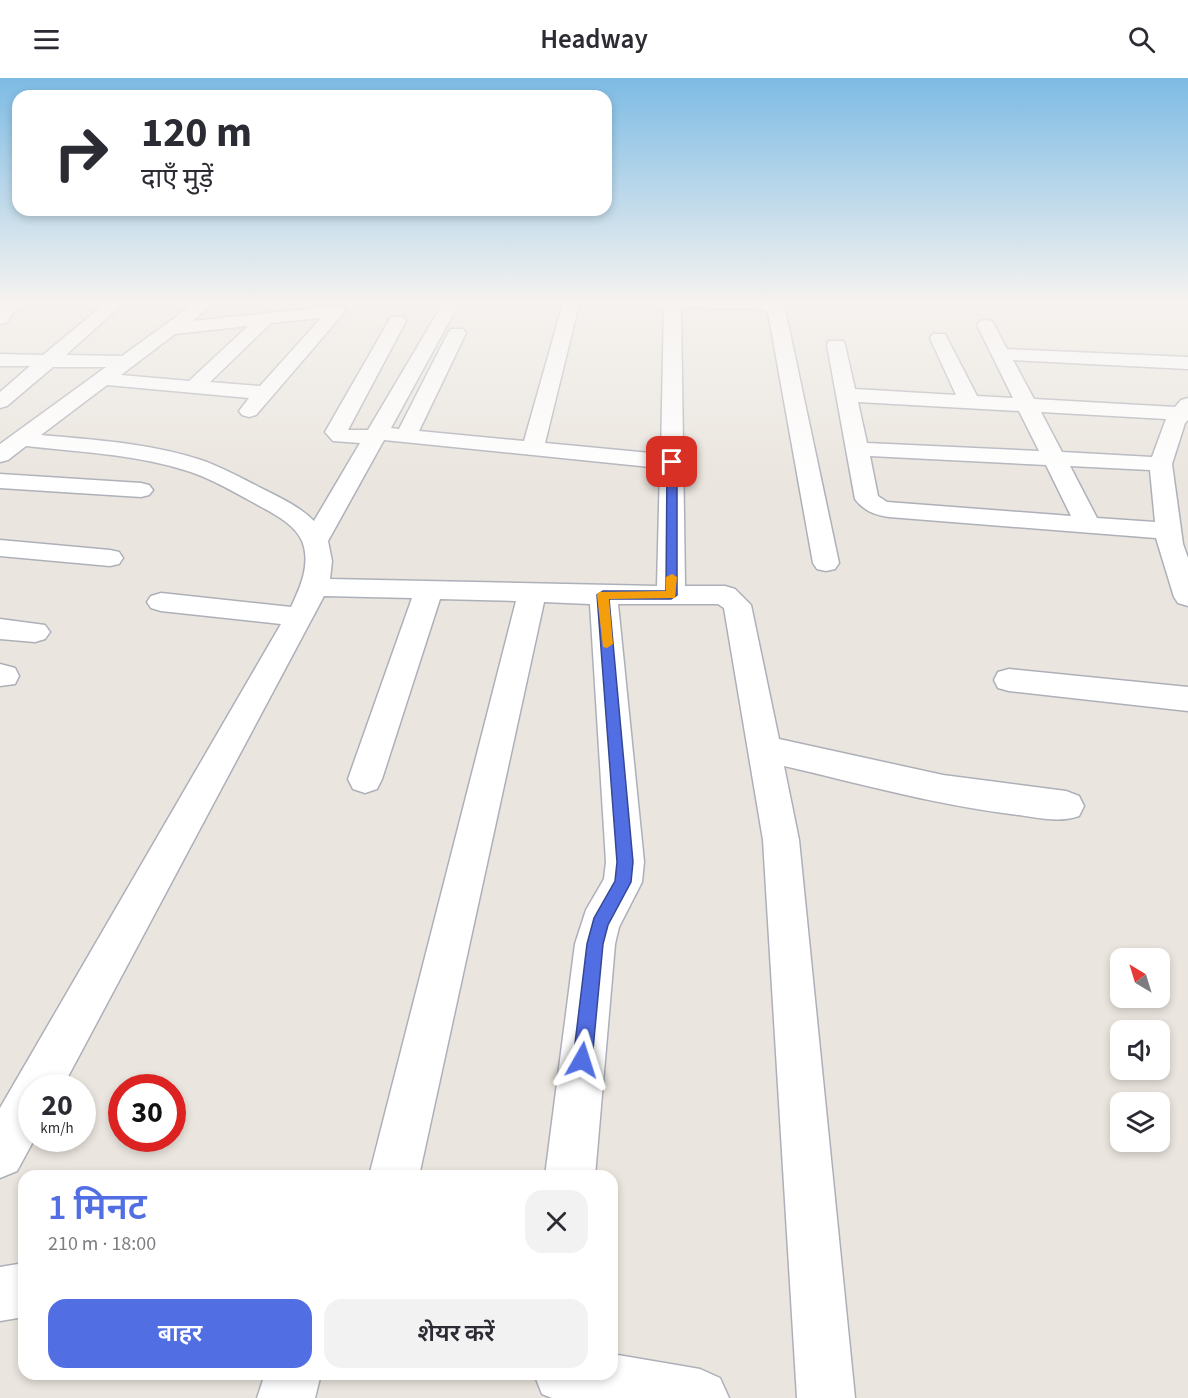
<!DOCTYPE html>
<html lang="hi">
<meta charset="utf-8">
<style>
:root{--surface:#fff;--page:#f2f2f3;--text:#2b2b33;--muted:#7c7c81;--accent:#526ee3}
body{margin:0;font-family:"Source Sans 3","Noto Sans Devanagari",sans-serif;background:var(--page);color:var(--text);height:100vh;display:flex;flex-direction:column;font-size:22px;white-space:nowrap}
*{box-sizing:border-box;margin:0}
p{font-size:20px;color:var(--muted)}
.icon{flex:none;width:33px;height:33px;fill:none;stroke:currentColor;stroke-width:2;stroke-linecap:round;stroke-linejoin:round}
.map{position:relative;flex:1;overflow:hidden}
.panel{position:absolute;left:18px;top:1092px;width:600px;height:210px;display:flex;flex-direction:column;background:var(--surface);border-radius:18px;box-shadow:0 3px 9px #0003}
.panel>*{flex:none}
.guide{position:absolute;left:12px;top:12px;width:600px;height:126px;border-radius:18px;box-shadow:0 3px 9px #0003;background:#fff;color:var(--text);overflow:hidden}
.needle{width:39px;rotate:322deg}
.controls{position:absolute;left:1110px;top:870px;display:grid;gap:12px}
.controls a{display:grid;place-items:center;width:60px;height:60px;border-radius:12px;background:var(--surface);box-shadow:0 3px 9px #0003;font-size:30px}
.speed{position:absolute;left:18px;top:996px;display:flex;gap:12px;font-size:30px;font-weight:700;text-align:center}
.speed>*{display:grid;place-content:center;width:78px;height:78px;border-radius:50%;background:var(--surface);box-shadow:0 3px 9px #0003;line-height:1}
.speed small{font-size:15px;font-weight:400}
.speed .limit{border:9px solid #d22;background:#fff;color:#111}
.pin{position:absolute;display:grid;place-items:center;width:51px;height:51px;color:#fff;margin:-26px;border-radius:12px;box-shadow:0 3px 9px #0006}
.me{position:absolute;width:66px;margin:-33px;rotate:6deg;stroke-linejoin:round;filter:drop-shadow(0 0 4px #0008)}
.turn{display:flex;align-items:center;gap:21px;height:126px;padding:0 30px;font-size:27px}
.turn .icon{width:78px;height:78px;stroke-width:2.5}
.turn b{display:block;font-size:42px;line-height:51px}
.round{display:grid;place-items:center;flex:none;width:63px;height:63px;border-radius:18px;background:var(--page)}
.summary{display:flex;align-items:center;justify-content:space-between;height:102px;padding:0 30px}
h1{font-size:36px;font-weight:600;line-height:45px;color:var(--accent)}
.button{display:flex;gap:12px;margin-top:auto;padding:12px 30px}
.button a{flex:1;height:69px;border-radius:18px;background:var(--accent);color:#fff;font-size:24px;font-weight:600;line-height:69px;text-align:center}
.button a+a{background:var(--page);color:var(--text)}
header{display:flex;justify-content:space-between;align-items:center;height:78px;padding:0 30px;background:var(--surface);font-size:27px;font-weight:600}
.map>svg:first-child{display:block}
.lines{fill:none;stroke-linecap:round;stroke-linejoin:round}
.minor-casing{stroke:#aeb0b9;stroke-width:3}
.minor{fill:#fff;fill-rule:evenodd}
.route{fill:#526ee3;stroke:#354894;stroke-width:1.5}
.slow{fill:#f59e0b}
</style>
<header><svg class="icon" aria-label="menu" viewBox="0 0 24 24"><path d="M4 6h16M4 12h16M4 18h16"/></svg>Headway<svg class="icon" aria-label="search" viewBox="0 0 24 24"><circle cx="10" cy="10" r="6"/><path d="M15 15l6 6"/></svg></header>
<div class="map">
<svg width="1188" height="1320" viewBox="0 0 1188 1320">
<rect width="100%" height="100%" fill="#eae5de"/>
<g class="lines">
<defs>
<path id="minor" d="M 6,222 L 23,222 L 6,245 L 0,246 L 0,230 Z
M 109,222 L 127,222 L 66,277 L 122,278 L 199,222 L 218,222 L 192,243 L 336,228 L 342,229 L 345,233 L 342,237 L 256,337 L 249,339 L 242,337 L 239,333 L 249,320 L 107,307 L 41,357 C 95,362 150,365 201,382 C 221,389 240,399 259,409 C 279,419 299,428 314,443 L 360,365 L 333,363 L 325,354 L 391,239 L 403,239 L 406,243 L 348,352 L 368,352 L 445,222 L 461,222 L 391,350 L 399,351 L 448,255 L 451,251 L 463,251 L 466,255 L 419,353 L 524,363 L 564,222 L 580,222 L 545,365 L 661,376 L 664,228 L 624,227 L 618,226 L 616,222 L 760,222 L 782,227 L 785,231 L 839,485 L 835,491 L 826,493 L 817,491 L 813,485 L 768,234 L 757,231 L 681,229 L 685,508 L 725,508 L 735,511 L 751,527 L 779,661 L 943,697 L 1066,713 L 1079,718 L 1084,728 L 1079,738 C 1059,745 1039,740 1019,737 C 940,728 862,706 784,688 L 799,762 L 855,1320 L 797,1320 L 763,762 L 724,530 L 718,526 L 618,526 L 644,784 L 642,804 L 619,849 L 615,866 L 595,1098 L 545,1098 L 575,866 L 586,832 L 604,801 L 606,784 L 590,526 L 544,524 L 419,1098 L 369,1098 L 516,523 L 440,521 L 382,701 L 377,711 L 365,715 L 353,711 L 348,701 L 412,520 L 324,518 L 62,1010 L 32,1010 L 32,1060 L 35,1060 L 17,1093 L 0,1100 L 0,1030 L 281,546 L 161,533 L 151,530 L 147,524 L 151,518 L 161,515 L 291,529 C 301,508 311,485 302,463 C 294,445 272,435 256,426 C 232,413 207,398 181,391 C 131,376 78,374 26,368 L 8,382 L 0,384 L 0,366 L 106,289 L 53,289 L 7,328 L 0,330 L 0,314 L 30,288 L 0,288 L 0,276 L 43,277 ZM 321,240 L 260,308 L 210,304 L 271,245 ZM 248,248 L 189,303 L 121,297 L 175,256 ZM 384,362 L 660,390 L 657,508 L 330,501 L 332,483 L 328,463 Z
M 986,242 L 992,243 L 1007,271 L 1188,279 L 1188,291 L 1013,282 L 1034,321 L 1175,329 L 1181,322 L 1188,320 L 1188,342 L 1185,345 L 1172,386 L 1183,466 L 1188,480 L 1188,528 L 1178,525 L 1174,519 L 1156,460 L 889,439 C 875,437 864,433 855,421 L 827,267 L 829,263 L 843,263 L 845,267 L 855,311 L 956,317 L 930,260 L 933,256 L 945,256 L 977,318 L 1013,320 L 977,247 L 980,243 ZM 858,324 L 1019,333 L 1039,373 L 867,365 ZM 1041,334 L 1166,341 L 1152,379 L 1062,374 ZM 870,378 L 1046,387 L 1071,438 L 887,424 L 878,418 ZM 1070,388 L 1150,392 L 1155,444 L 1097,440 Z
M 0,396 L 141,405 L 149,407 L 153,412 L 149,417 L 141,419 L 0,410 Z
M 0,462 L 110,472 L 119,474 L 123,480 L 119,486 L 110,488 L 0,478 Z
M 0,541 L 45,547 L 50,554 L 45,561 L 35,564 L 0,561 Z
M 0,586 L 15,590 L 19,598 L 15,606 L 0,608 Z
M 1009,591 L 1188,609 L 1188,633 L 1009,613 L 998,610 L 994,602 L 998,594 Z
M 24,1185 L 24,1239 L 0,1243 L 0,1189 Z
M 612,1276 L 700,1291 L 720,1300 L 729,1320 L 552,1320 L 542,1316 L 534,1296 L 612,1296 Z
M 265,1296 L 321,1296 L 315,1320 L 257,1320 Z"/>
</defs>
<use href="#minor" class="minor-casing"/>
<use href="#minor" class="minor"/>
</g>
<linearGradient id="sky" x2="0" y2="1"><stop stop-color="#7dbbe4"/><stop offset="0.55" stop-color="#f6f3f0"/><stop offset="1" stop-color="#f6f3f0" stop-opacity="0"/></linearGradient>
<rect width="1188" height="407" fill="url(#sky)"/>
<path class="route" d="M 672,381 L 677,384 L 677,517 L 671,521 L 609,521 L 633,784 L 631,804 L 608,847 L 603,866 L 592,982 L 589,988 L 582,991 L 576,988 L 573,982 L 587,866 L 594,840 L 615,803 L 617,784 L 597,517 L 603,513 L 666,513 L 667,384 Z"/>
<path class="slow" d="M 672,496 L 677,499 L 675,520 L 609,521 L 613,566 L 607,570 L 603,569 L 597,517 L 599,514 L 666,513 L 666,499 Z"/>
</svg>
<div class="controls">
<a><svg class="needle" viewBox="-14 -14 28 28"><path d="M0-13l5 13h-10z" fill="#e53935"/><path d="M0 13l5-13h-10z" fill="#7c7c81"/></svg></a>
<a><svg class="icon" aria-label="sound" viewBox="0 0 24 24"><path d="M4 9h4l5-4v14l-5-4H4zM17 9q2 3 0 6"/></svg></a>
<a><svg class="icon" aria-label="layers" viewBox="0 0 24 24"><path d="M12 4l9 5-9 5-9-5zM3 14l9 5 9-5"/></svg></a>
</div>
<div class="speed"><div>20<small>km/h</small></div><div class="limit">30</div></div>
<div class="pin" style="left:672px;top:384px;background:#d93025"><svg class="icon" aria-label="arrive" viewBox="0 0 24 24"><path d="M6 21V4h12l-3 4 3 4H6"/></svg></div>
<svg class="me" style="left:582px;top:982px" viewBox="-20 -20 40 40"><path d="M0-17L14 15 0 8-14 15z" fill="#526ee3" stroke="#fff" stroke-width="4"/></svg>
<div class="guide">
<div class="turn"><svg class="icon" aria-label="right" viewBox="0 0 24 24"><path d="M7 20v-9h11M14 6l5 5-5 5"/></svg><div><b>120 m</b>दाएँ मुड़ें</div></div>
</div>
<section class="panel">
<div class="summary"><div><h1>1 मिनट</h1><p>210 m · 18:00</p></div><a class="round"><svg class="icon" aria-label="close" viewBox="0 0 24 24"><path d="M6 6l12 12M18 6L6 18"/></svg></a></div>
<div class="button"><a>बाहर</a><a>शेयर करें</a></div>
</section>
</div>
